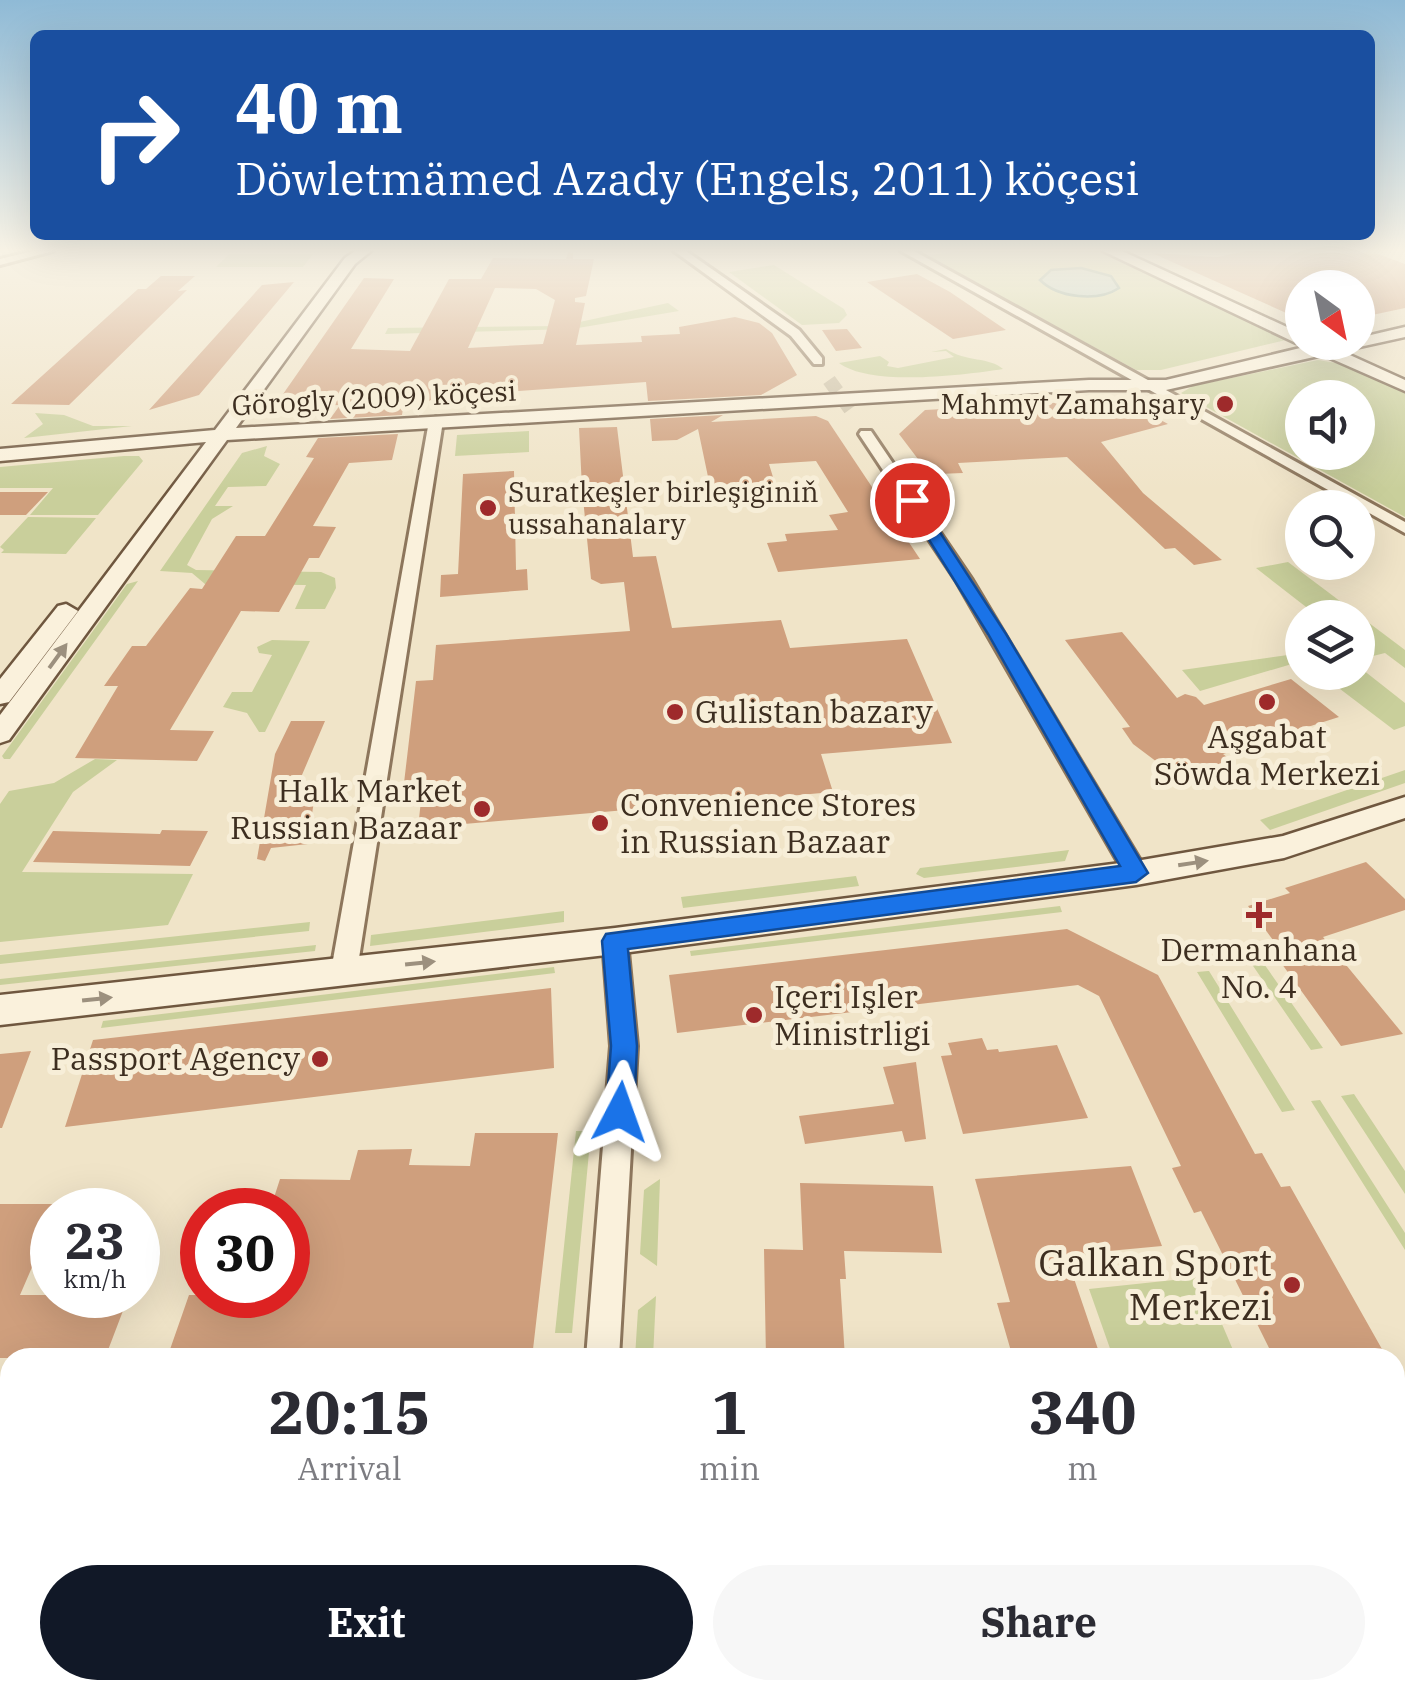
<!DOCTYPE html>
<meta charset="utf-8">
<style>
:root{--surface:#fff;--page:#f7f7f7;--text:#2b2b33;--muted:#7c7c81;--accent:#111827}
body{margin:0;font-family:"IBM Plex Serif",serif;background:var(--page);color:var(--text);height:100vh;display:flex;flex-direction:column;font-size:38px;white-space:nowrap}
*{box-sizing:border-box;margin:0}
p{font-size:32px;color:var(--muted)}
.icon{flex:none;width:55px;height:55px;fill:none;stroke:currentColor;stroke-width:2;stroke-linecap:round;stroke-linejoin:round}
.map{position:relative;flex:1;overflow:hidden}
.details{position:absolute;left:0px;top:1348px;width:1405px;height:352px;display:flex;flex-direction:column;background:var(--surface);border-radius:30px 30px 0 0;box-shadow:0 10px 40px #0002}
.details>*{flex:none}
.guide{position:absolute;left:30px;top:30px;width:1345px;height:210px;border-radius:15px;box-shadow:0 10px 40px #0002;background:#1a4fa0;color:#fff;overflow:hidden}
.needle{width:65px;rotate:147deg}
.buttons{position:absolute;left:1285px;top:270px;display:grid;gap:20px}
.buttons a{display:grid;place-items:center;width:90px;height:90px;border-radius:50%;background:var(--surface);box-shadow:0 10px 40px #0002;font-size:50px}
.speed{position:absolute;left:30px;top:1188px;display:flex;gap:20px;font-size:50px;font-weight:700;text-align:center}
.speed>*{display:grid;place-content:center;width:130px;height:130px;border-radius:50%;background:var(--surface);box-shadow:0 10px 40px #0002;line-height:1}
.speed small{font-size:25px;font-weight:400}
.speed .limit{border:15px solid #d22;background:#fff;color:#111}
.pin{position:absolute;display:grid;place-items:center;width:85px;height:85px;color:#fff;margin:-42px;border:5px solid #fff;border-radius:50%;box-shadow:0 2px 10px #0007}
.me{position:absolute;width:110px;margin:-55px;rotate:4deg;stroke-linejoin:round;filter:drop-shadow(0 0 8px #0008)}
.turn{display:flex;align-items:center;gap:35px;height:210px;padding:0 40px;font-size:45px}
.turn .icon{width:130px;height:130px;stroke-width:2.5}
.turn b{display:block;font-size:70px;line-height:85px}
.eta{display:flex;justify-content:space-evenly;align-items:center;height:170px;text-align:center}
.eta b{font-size:60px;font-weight:700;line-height:70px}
.action{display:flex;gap:20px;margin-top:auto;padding:20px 40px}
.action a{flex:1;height:115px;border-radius:60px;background:var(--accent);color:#fff;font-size:40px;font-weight:700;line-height:115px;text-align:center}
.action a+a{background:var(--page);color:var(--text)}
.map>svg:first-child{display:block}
.green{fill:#c9cf9b;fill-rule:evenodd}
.water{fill:#a9c4bc;stroke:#6f938a;stroke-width:2.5}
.building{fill:#cf9f7d;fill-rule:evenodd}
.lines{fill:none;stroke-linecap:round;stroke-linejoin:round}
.street-tunnel{stroke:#ccc0a6;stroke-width:14;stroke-dasharray:14 8;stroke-linecap:butt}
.street-casing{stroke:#8d765c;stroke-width:6}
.secondary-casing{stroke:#6f573f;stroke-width:5}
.street{fill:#faf1dc;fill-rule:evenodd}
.secondary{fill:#faf1dc;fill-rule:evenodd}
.oneway{fill:#9c907e}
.route{fill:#1a73e8;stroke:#114b97;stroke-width:2.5}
.poi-dot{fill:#9e2a2b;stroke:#f7eed8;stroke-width:4}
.labels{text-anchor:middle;stroke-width:10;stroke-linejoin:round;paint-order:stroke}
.far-street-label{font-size:28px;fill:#3d2e20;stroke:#f7eed8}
.far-poi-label{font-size:28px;fill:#3d2e20;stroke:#f7eed8;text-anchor:end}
.poi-label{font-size:32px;fill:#3d2e20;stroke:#f7eed8;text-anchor:start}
.near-poi-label{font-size:38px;fill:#3d2e20;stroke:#f7eed8;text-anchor:end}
</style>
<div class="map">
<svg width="1405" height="1698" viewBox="0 0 1405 1698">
<rect width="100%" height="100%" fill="#f0e4c8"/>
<path class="green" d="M 956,251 L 1098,251 L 1286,340 L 1161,370 L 1136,370 L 927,256 Z
M 229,254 L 313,254 L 303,267 L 216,267 Z
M 774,265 L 844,309 L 847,315 L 839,323 L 802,325 L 729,272 Z
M 668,303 L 679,311 L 572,329 L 385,334 L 388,328 L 561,326 Z
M 946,349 C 966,362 990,357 1003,369 C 964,375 871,387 839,363 L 880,356 L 889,362 L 887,366 L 898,368 L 954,357 L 946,351 L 931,352 Z
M 1318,360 L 1342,364 L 1405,392 L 1405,517 L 1181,393 L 1193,386 ZM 1302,398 L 1358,398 L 1358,452 L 1302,452 Z
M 35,413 L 64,415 L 93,426 L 132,426 L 24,438 L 43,424 Z
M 529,431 L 529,452 L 455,456 L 457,435 Z
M 267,446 L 264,456 L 280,464 L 266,486 L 228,487 L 215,506 L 233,506 L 212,519 L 187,565 L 196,570 L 321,572 L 335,578 L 336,588 L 325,609 L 295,609 L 306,585 L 205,584 L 192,573 L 160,571 L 242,453 Z
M 124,456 L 139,456 L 143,461 L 98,515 L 30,515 L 53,488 L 0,488 L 0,467 Z
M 28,517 L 96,518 L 66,554 L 1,553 L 4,550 L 0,547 Z
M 1288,562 L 1405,650 L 1405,668 L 1385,653 L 1369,657 L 1358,648 L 1358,618 L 1319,617 L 1256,568 Z
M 138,581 L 10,759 L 4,759 L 2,756 L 127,584 Z
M 272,640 L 310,641 L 265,732 L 259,732 L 247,713 L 223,707 L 232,692 L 252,692 L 272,655 L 259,653 L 257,647 Z
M 1302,653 L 1302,661 L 1200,691 L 1182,670 Z
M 1358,666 L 1405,703 L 1405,726 L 1394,730 L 1319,673 L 1358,672 Z
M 95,759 L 117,760 L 73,792 L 22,872 L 193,874 L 168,925 L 0,942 L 0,804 L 9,791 L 54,783 Z
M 1405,770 L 1405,783 L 1270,830 L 1260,820 Z
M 1069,850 L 1065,861 L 924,878 L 916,874 L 920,868 Z
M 856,876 L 859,886 L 683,908 L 681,897 Z
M 1060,906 L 1062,912 L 691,956 L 690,951 Z
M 564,911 L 564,922 L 370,946 L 371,935 Z
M 310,922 L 309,931 L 0,964 L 0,955 Z
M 316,945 L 315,951 L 0,985 L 0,979 Z
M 1262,961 L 1323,1048 L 1311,1050 L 1251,963 Z
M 554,967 L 555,973 L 101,1028 L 103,1021 Z
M 1208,971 L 1209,971 L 1295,1110 L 1282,1112 L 1197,972 Z
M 1354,1094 L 1405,1171 L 1405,1194 L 1341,1096 Z
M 1320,1100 L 1405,1233 L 1405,1250 L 1311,1101 Z
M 576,1131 L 591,1131 L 572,1333 L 555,1333 Z
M 660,1179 L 657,1266 L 640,1254 L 644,1190 Z
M 1202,1277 L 1236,1357 L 1113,1357 L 1089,1289 Z
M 656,1296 L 653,1357 L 635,1357 L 638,1310 Z"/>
<path class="water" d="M 1081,268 L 1111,276 L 1119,288 C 1098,302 1058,298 1040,280 L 1051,270 Z"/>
<path class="building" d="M 1247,251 L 1378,254 L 1405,264 L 1405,308 L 1358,318 L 1358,283 L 1302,288 L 1302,320 L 1152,253 L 1217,257 Z
M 568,252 L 573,253 L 573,259 L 594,259 L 586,296 L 575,298 L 575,302 L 585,303 L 576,345 L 642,342 L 641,336 L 680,334 L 679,327 L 735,317 L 759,323 L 772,333 L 797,375 L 761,395 L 648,401 L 646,382 L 506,392 L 448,392 L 444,400 L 404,402 L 402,415 L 330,419 L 340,405 L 274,407 L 364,278 L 394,279 L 351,349 L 410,351 L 449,279 L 481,279 L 493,258 L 566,259 ZM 495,288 L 536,289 L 555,300 L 543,344 L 468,348 Z
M 917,274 L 950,292 L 1006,330 L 953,339 L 867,282 Z
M 161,276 L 195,276 L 178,291 L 187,290 L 69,405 L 11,404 L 138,289 L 146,289 Z
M 294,282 L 199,395 L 149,410 L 262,285 Z
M 847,329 L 862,348 L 836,351 L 822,330 Z
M 1122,399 L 1168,424 L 1101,442 L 1143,493 L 1222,560 L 1194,565 L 1175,548 L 1165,549 L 1067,457 L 958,463 L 963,473 L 938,474 L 934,466 L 924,467 L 899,434 L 925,410 Z
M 723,415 L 711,422 L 816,416 L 828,421 L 920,559 L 778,572 L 767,543 L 787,541 L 785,534 L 838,530 L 829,515 L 848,512 L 816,461 L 769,464 L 776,487 L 711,491 L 698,429 L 677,440 L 652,441 L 650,419 Z
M 617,427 L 633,557 L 656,556 L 672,628 L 781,620 L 790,648 L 907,639 L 952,743 L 821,754 L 833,792 L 418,828 L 423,782 L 404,783 L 416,681 L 433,680 L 436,645 L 630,631 L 624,582 L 601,584 L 591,579 L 582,488 L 579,428 Z
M 398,434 L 392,460 L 349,463 L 313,526 L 336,527 L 319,558 L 309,558 L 279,612 L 241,611 L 170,730 L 214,731 L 197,761 L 75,758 L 118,686 L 104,686 L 132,646 L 146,646 L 190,588 L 202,589 L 236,536 L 265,536 L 314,458 L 306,457 L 318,438 Z
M 514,471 L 516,570 L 527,569 L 528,590 L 440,597 L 441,575 L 458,574 L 463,474 Z
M 0,492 L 48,492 L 26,515 L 0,515 Z
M 1122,632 L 1177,698 L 1185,694 L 1196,697 L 1204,705 L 1291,679 L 1339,717 L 1223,754 L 1231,760 L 1211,768 L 1179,769 L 1157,762 L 1133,744 L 1122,728 L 1130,727 L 1065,640 Z
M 291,721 L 325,721 L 290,803 L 314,800 L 308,844 L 271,848 L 265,861 L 257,859 L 275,754 Z
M 162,830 L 208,831 L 190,866 L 33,862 L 53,831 L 160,834 Z
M 1366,862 L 1405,899 L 1405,910 L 1323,937 L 1403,1034 L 1341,1046 L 1274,953 L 1281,951 L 1248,906 L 1290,893 L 1285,888 Z
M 1067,929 L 1158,975 L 1255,1154 L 1262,1153 L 1281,1187 L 1290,1186 L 1387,1358 L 1274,1358 L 1201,1211 L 1194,1213 L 1172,1168 L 1181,1166 L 1099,996 L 1078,985 L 677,1033 L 669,975 Z
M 551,988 L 554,1068 L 65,1127 L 93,1040 Z
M 982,1038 L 987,1050 L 998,1049 L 999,1052 L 1057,1045 L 1088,1118 L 963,1134 L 941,1056 L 952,1055 L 948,1043 Z
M 31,1051 L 2,1128 L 0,1128 L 0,1054 Z
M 916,1062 L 926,1139 L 905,1142 L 902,1131 L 805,1144 L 799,1116 L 894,1104 L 883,1067 Z
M 475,1133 L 558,1133 L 532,1358 L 167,1358 L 189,1295 L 288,1295 L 288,1210 L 270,1210 L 280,1179 L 350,1180 L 358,1150 L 412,1149 L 409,1165 L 470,1166 Z
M 1131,1166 L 1162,1246 L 1066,1255 L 1101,1358 L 1013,1358 L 997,1303 L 1010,1302 L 975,1179 Z
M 800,1183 L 933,1186 L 942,1253 L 844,1251 L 846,1279 L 840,1279 L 845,1358 L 766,1358 L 764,1249 L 803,1250 Z
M 0,1204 L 60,1204 L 57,1210 L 52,1210 L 52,1221 L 20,1295 L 129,1295 L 105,1358 L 0,1358 Z"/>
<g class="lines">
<path class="street-tunnel" d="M 829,380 L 853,413"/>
<defs>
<path id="street" d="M 33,251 L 53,251 L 0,265 L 0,259 Z
M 674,251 L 686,251 L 799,330 L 822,358 L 822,364 L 814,364 L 791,336 Z
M 901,251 L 914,251 L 1405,522 L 1405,533 Z
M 436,417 L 443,421 L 357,971 L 353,978 L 344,981 L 335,978 L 331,971 L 429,421 Z
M 861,431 L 871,431 L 972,580 L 1144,867 L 1147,873 L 1144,879 L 1128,879 L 956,580 L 859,434 Z
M 615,931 L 624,934 L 627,941 L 637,1046 L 619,1358 L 586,1358 L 611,1046 L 603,941 L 606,934 Z
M 555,1690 L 595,1690 L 595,1698 L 555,1698 Z"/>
<path id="secondary" d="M 355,251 L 371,251 L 355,264 L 236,428 L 1089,380 L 1166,380 L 1321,343 L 1358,342 L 1358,338 L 1405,327 L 1405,337 L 1341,351 L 1405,380 L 1405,391 L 1323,355 L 1166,390 L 1089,390 L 227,440 L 9,740 L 0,743 L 0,715 L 206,442 L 0,461 L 0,449 L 215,430 L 345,258 Z
M 1103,251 L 1122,251 L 1302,334 L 1302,342 L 1308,342 L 1296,343 Z
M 66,604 L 78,611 L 9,702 L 0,704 L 0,679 L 58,606 Z
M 1405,797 L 1405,818 L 1284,858 L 1136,885 L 615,954 L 0,1025 L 0,995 L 615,928 L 1136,861 L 1283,836 Z"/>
</defs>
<use href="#street" class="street-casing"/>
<use href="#secondary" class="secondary-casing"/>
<use href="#street" class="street"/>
<use href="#secondary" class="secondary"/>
</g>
<defs><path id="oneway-solid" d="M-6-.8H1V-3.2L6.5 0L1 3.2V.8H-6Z" transform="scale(2.5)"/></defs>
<g class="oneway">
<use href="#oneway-solid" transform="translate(58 656) rotate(-54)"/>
<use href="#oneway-solid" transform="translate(1193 863) rotate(-9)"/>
<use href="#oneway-solid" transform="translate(420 963) rotate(-6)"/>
<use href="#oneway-solid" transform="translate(97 999) rotate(-6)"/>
</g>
<linearGradient id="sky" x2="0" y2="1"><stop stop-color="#8fbad6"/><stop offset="0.51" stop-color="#f8f3e6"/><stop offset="1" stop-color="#f8f3e6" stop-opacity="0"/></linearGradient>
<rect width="1405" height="489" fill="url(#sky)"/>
<path class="route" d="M 912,495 L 919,500 L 1006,634 L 1148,873 L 1136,882 L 628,949 L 637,1046 L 634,1112 L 630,1121 L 620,1125 L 610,1121 L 606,1112 L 611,1046 L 602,941 L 606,934 L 1120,866 L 988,634 L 904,500 Z"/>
<g class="poi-dot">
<circle cx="1225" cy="404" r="10"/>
<circle cx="488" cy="508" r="10"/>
<circle cx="1267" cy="702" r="10"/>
<circle cx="675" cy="712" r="10"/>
<circle cx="482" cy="809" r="10"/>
<circle cx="600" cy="823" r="10"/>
<path d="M1254 900h10v10h10v10h-10v10h-10v-10h-10v-10h10z"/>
<circle cx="754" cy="1015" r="10"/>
<circle cx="320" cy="1059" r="10"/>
<circle cx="1292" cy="1285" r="10"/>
</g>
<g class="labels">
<g class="far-street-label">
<text transform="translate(374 398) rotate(-3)" y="10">Görogly (2009) köçesi</text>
</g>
<g class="far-poi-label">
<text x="1205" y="414">Mahmyt Zamahşary</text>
<text x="508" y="502" text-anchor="start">Suratkeşler birleşiginiň<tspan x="508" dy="32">ussahanalary</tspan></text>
</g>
<g class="poi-label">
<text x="695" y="723">Gulistan bazary</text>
<text x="1267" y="748" text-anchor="middle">Aşgabat<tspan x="1267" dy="37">Söwda Merkezi</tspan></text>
<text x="462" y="802" text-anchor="end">Halk Market<tspan x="462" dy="37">Russian Bazaar</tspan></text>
<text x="620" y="816">Convenience Stores<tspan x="620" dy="37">in Russian Bazaar</tspan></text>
<text x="1259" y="961" text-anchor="middle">Dermanhana<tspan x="1259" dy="37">No. 4</tspan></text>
<text x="774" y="1008">Içeri Işler<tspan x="774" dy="37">Ministrligi</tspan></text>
<text x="300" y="1070" text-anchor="end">Passport Agency</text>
</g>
<g class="near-poi-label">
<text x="1272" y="1276">Galkan Sport<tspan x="1272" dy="44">Merkezi</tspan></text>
</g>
</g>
</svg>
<div class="buttons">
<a><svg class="needle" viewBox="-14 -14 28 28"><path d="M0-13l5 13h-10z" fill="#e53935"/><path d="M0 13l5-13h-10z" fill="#7c7c81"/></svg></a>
<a><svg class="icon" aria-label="sound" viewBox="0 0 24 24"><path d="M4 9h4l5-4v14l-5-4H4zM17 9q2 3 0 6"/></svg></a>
<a><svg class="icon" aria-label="search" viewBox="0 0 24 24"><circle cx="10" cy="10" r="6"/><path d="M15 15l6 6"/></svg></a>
<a><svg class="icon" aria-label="layers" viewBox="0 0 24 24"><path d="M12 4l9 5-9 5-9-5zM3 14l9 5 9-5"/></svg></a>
</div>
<div class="speed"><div>23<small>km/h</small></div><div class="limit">30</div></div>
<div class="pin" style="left:912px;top:500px;background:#d93025"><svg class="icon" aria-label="arrive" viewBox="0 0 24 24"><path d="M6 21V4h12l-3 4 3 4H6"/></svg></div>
<svg class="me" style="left:620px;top:1112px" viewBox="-20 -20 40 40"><path d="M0-17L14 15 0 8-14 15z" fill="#1a73e8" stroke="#fff" stroke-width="4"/></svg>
<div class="guide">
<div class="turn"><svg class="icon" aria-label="right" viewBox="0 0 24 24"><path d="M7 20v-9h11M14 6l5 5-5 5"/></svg><div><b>40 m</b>Döwletmämed Azady (Engels, 2011) köçesi</div></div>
</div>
<section class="details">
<div class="eta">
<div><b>20:15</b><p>Arrival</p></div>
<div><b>1</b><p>min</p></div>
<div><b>340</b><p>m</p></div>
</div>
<div class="action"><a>Exit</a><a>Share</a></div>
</section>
</div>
